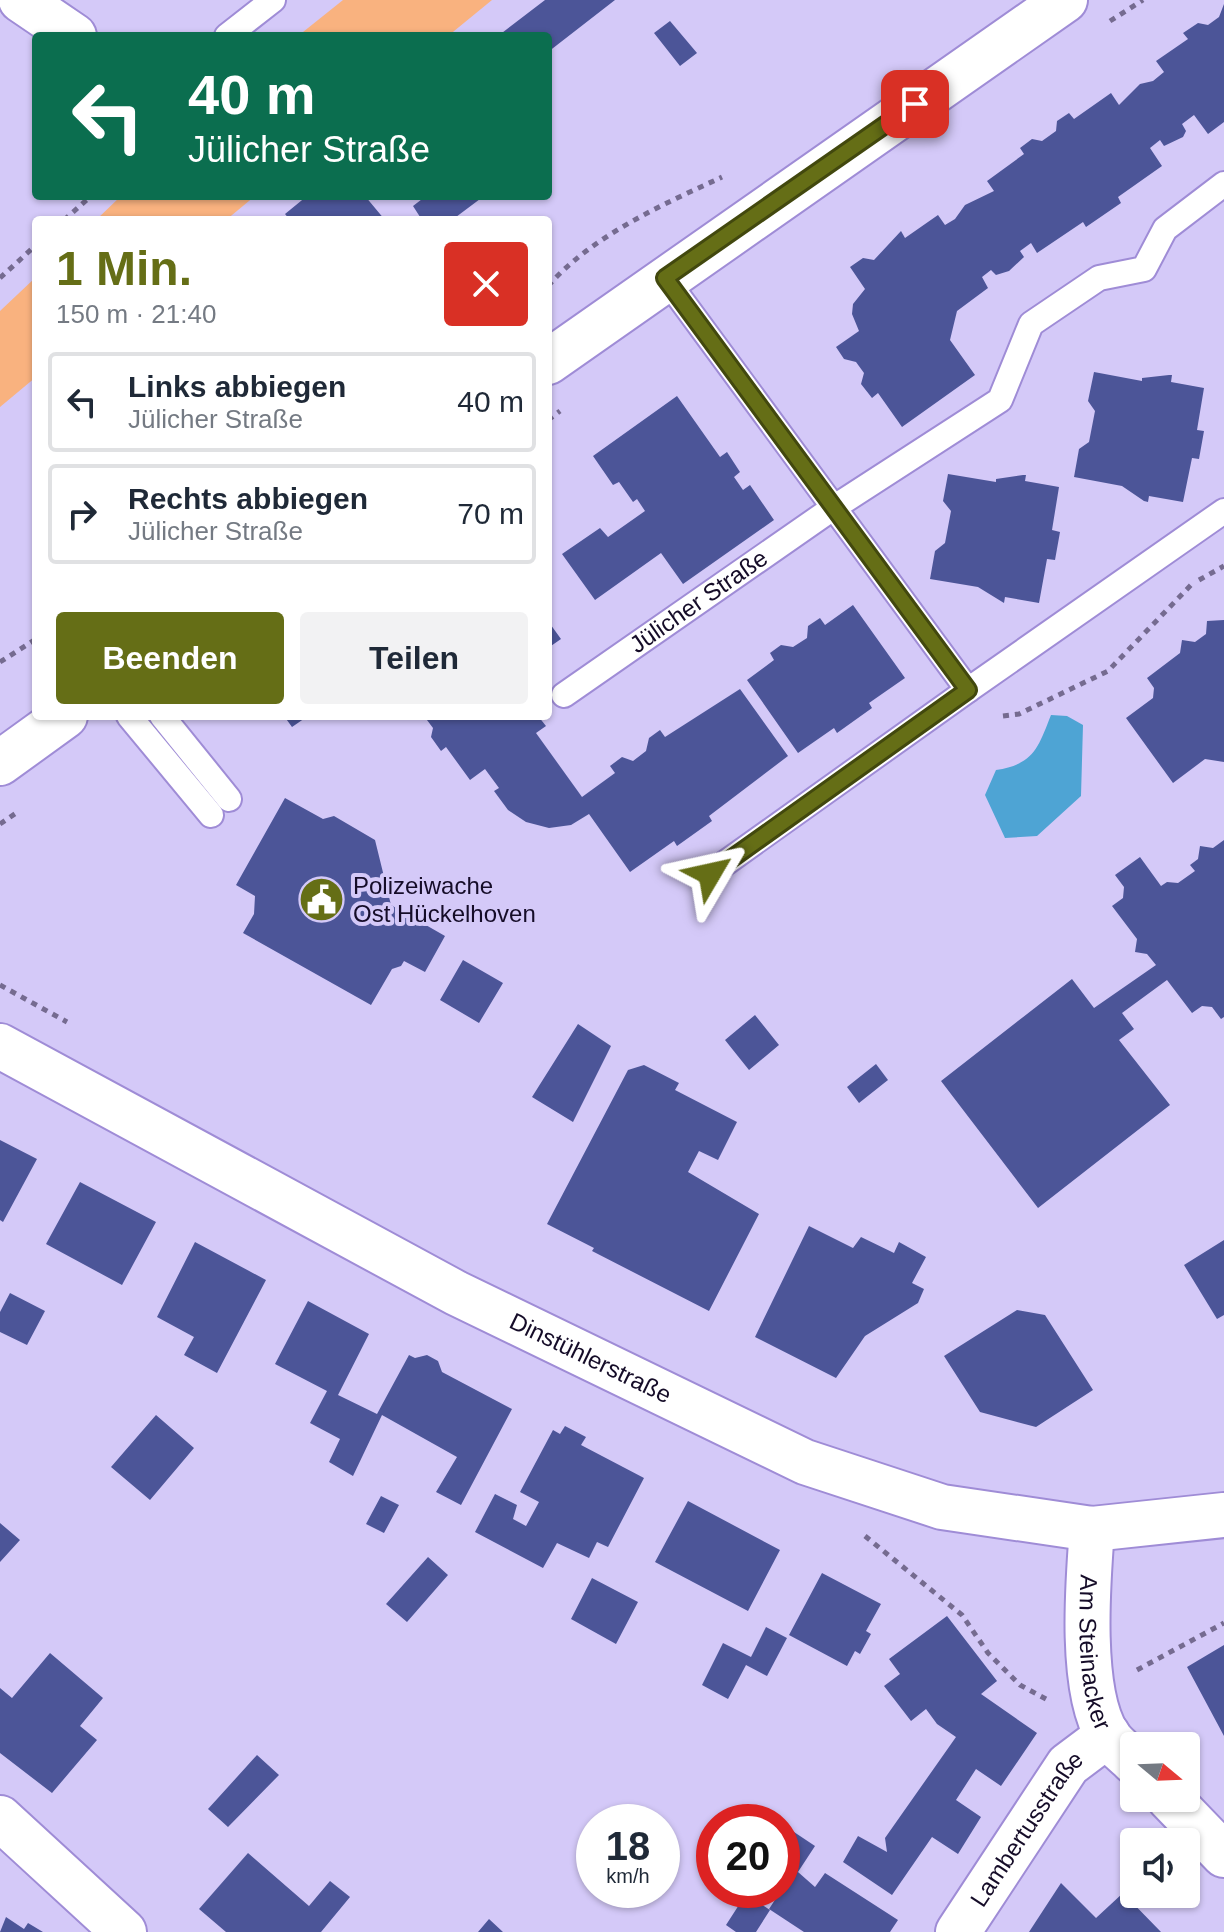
<!DOCTYPE html>
<html lang="de">
<meta charset="utf-8">
<style>
:root{--surface:#fff;--page:#f2f2f3;--text:#1f2937;--muted:#747a83;--line:#e0e1e3;--accent:#656e16}
body{margin:0;font-family:Helvetica,sans-serif;background:var(--page);color:var(--text);height:100vh;display:flex;flex-direction:column;font-size:30px;white-space:nowrap}
*{box-sizing:border-box;margin:0}
p{font-size:26px;color:var(--muted)}
.icon{flex:none;width:44px;height:44px;fill:none;stroke:currentColor;stroke-width:2;stroke-linecap:round;stroke-linejoin:round}
.map{position:relative;flex:1;overflow:hidden}
.panel{position:absolute;left:32px;top:216px;width:520px;height:504px;display:flex;flex-direction:column;background:var(--surface);border-radius:8px;box-shadow:0 2px 6px #0004}
.panel>*{flex:none}
.guide{position:absolute;left:32px;top:32px;width:520px;height:168px;border-radius:8px;box-shadow:0 2px 6px #0004;background:#0b6e4f;color:#fff;overflow:hidden}
.needle{width:52px;rotate:109deg}
.fabs{position:absolute;left:1120px;top:1732px;display:grid;gap:16px}
.fabs a{display:grid;place-items:center;width:80px;height:80px;border-radius:8px;background:var(--surface);box-shadow:0 2px 6px #0004;font-size:40px}
.speed{position:absolute;left:576px;top:1804px;display:flex;gap:16px;font-size:40px;font-weight:700;text-align:center}
.speed>*{display:grid;place-content:center;width:104px;height:104px;border-radius:50%;background:var(--surface);box-shadow:0 2px 6px #0004;line-height:1}
.speed small{font-size:20px;font-weight:400}
.speed .limit{border:12px solid #d22;background:#fff;color:#111}
.pin{position:absolute;display:grid;place-items:center;width:68px;height:68px;color:#fff;margin:-34px;border-radius:16px;box-shadow:0 4px 12px #0006}
.me{position:absolute;width:88px;margin:-44px;rotate:54deg;stroke-linejoin:round;filter:drop-shadow(0 0 6px #0008)}
.turn{display:flex;align-items:center;gap:28px;height:168px;padding:0 24px;font-size:36px}
.turn .icon{width:104px;height:104px;stroke-width:2.5}
.turn b{display:block;font-size:56px;line-height:68px}
.round{display:grid;place-items:center;flex:none;width:84px;height:84px;border-radius:8px;background:var(--page)}
.overview{display:flex;align-items:center;justify-content:space-between;height:136px;padding:0 24px}
h1{font-size:48px;font-weight:700;line-height:60px;color:var(--accent)}
.button{display:flex;gap:16px;margin-top:auto;padding:16px 24px}
.button a{flex:1;height:92px;border-radius:8px;background:var(--accent);color:#fff;font-size:32px;font-weight:700;line-height:92px;text-align:center}
.button a+a{background:var(--page);color:var(--text)}
ul{padding:0;list-style:none}
li{display:flex;align-items:center;gap:24px;height:100px;margin:0 16px 12px;padding:0 8px;border:4px solid var(--line);border-radius:8px}
li div{flex:1}
li b{display:block;font-size:30px}
li em{font-style:normal}
.map>svg:first-child{display:block}
.green{fill:#f9b27f}
.water{fill:#4ea4d4}
.building{fill:#4c5598}
.lines{fill:none;stroke-linecap:round;stroke-linejoin:round}
.lane-casing{stroke:#9f8cd6;stroke-width:28}
.street-casing{stroke:#9f8cd6;stroke-width:48}
.secondary-casing{stroke:#9f8cd6;stroke-width:48}
.path{stroke:#756b90;stroke-width:5;stroke-dasharray:6 6;stroke-linecap:butt}
.lane{stroke:#fff;stroke-width:24}
.street{stroke:#fff;stroke-width:44}
.secondary{stroke:#fff;stroke-width:44}
.route-casing{stroke:#42480e;stroke-width:20}
.route{stroke:#656e16;stroke-width:14}
.labels{text-anchor:middle;stroke-width:8;stroke-linejoin:round;paint-order:stroke}
.street-label{font-size:24px;fill:#150c28;stroke:#d4c9f8}
.poi-label{font-size:24px;fill:#150c28;stroke:#d4c9f8;text-anchor:start}
</style>
<div class="map">
<svg width="1224" height="1932" viewBox="0 0 1224 1932">
<rect width="100%" height="100%" fill="#d4c9f8"/>
<path class="green" d="M 343,0 L 492,0 L 448,36 L 298,36 Z
M 121,196 L 255,196 L 226,220 L 96,220 Z
M 36,277 L 36,377 L 0,407 L 0,311 Z"/>
<path class="water" d="M 1051,715 L 1067,716 L 1083,725 L 1081,796 L 1037,836 L 1005,838 L 985,795 L 996,770 C 1034,764 1038,748 1051,715 Z"/>
<path class="building" d="M 545,0 L 615,0 L 548,52 L 548,36 L 498,36 Z
M 1224,4 L 1224,122 L 1208,134 L 1194,115 L 1182,124 L 1186,131 L 1183,137 L 1164,146 L 1160,140 L 1150,148 L 1162,166 L 1118,197 L 1121,203 L 1086,227 L 1083,222 L 1037,253 L 1031,243 L 1020,251 L 1024,257 L 1009,271 L 996,275 L 991,270 L 982,277 L 988,288 L 957,311 L 950,340 L 975,375 L 902,427 L 878,393 L 872,398 L 861,384 L 864,373 L 856,362 L 844,359 L 836,347 L 859,331 L 852,314 L 853,304 L 865,289 L 850,267 L 863,258 L 874,260 L 901,231 L 905,238 L 938,215 L 945,225 L 955,219 L 965,205 L 994,191 L 987,181 L 1024,154 L 1020,148 L 1032,139 L 1042,141 L 1056,131 L 1057,121 L 1069,113 L 1074,119 L 1111,93 L 1119,105 L 1140,84 L 1153,81 L 1164,72 L 1156,61 L 1188,39 L 1183,33 L 1198,23 L 1208,25 L 1219,17 Z
M 670,21 L 697,53 L 680,66 L 654,33 Z
M 307,196 L 365,196 L 385,220 L 290,220 L 285,214 Z
M 426,196 L 484,196 L 452,220 L 422,220 L 413,206 Z
M 1094,372 L 1142,381 L 1142,378 L 1169,375 L 1172,375 L 1171,382 L 1204,388 L 1197,430 L 1204,431 L 1199,459 L 1192,458 L 1183,502 L 1149,496 L 1148,502 L 1144,501 L 1122,486 L 1074,477 L 1079,449 L 1089,442 L 1095,411 L 1088,401 Z
M 677,396 L 720,457 L 727,452 L 740,472 L 734,477 L 743,490 L 750,485 L 774,520 L 683,584 L 661,553 L 595,600 L 562,554 L 600,528 L 608,537 L 645,511 L 637,499 L 633,502 L 619,482 L 613,485 L 593,456 Z
M 948,474 L 996,482 L 996,479 L 1023,475 L 1026,475 L 1025,481 L 1059,487 L 1052,530 L 1060,532 L 1055,560 L 1047,559 L 1039,603 L 1005,597 L 1004,603 L 978,587 L 930,579 L 935,551 L 945,543 L 951,511 L 943,501 Z
M 853,605 L 905,678 L 869,703 L 872,708 L 837,733 L 834,728 L 798,753 L 747,680 L 774,660 L 770,653 L 781,645 L 793,647 L 807,638 L 808,626 L 820,618 L 825,625 Z
M 1224,620 L 1224,762 L 1205,759 L 1173,783 L 1126,718 L 1153,698 L 1154,688 L 1147,678 L 1180,653 L 1182,640 L 1195,642 L 1206,634 L 1207,621 Z
M 548,621 L 561,639 L 548,648 Z
M 740,689 L 788,756 L 709,816 L 712,821 L 677,846 L 674,841 L 630,872 L 589,814 L 571,825 L 549,828 L 526,822 L 508,810 L 494,791 L 499,788 L 485,769 L 470,780 L 446,747 L 441,751 L 431,737 L 433,728 L 424,716 L 538,716 L 546,726 L 536,733 L 582,797 L 615,773 L 610,766 L 622,757 L 633,761 L 646,751 L 649,738 L 660,730 L 665,737 Z
M 284,716 L 308,716 L 292,727 Z
M 285,798 L 323,819 L 334,816 L 375,840 L 391,905 L 445,936 L 425,972 L 404,961 L 401,966 L 392,969 L 371,1005 L 243,933 L 254,914 L 255,896 L 236,885 Z
M 1224,840 L 1224,1017 L 1221,1019 L 1212,1007 L 1202,1006 L 1192,1013 L 1167,980 L 1122,1013 L 1134,1029 L 1119,1040 L 1170,1105 L 1038,1208 L 941,1081 L 1072,979 L 1094,1008 L 1156,965 L 1147,954 L 1135,952 L 1137,939 L 1112,906 L 1123,898 L 1124,887 L 1115,875 L 1140,857 L 1161,886 L 1167,882 L 1178,883 L 1195,871 L 1190,865 L 1198,859 L 1200,846 L 1213,848 Z
M 463,960 L 503,983 L 479,1023 L 440,1000 Z
M 755,1015 L 779,1045 L 749,1070 L 725,1040 Z
M 578,1024 L 611,1046 L 573,1122 L 532,1097 Z
M 876,1064 L 888,1080 L 859,1103 L 847,1087 Z
M 644,1065 L 679,1083 L 675,1090 L 737,1122 L 718,1160 L 699,1151 L 688,1172 L 759,1214 L 709,1311 L 592,1251 L 594,1248 L 547,1224 L 628,1070 Z
M 0,1140 L 37,1159 L 3,1222 L 0,1220 Z
M 80,1182 L 156,1222 L 122,1285 L 46,1244 Z
M 809,1226 L 853,1248 L 861,1237 L 894,1253 L 899,1242 L 926,1257 L 912,1283 L 924,1289 L 918,1303 L 865,1336 L 836,1378 L 755,1337 Z
M 1224,1240 L 1224,1315 L 1217,1319 L 1184,1265 Z
M 195,1242 L 266,1280 L 217,1373 L 184,1355 L 194,1337 L 157,1317 Z
M 10,1293 L 45,1311 L 27,1345 L 0,1332 L 0,1312 Z
M 308,1301 L 369,1334 L 338,1395 L 377,1414 L 409,1355 L 415,1358 L 427,1355 L 438,1361 L 442,1372 L 512,1409 L 461,1505 L 436,1492 L 457,1457 L 382,1415 L 353,1476 L 329,1462 L 340,1439 L 310,1423 L 327,1391 L 275,1364 Z
M 1017,1310 L 1045,1315 L 1093,1390 L 1036,1427 L 980,1412 L 944,1356 Z
M 156,1415 L 194,1448 L 150,1500 L 111,1467 Z
M 565,1426 L 586,1437 L 581,1445 L 644,1478 L 608,1547 L 597,1542 L 589,1558 L 557,1543 L 543,1568 L 475,1532 L 495,1494 L 517,1505 L 513,1519 L 526,1526 L 539,1502 L 520,1492 L 553,1430 L 560,1434 Z
M 381,1496 L 399,1505 L 384,1533 L 366,1524 Z
M 688,1501 L 780,1550 L 748,1611 L 655,1562 Z
M 0,1523 L 20,1540 L 0,1562 Z
M 428,1557 L 448,1575 L 407,1622 L 386,1604 Z
M 822,1573 L 881,1604 L 866,1631 L 871,1634 L 860,1654 L 855,1651 L 847,1666 L 789,1635 Z
M 592,1578 L 638,1602 L 616,1644 L 571,1619 Z
M 947,1616 L 997,1681 L 981,1694 L 1037,1733 L 1001,1786 L 976,1769 L 956,1800 L 981,1817 L 958,1854 L 932,1837 L 892,1895 L 843,1862 L 858,1836 L 887,1852 L 885,1838 L 956,1737 L 937,1724 L 926,1709 L 911,1721 L 884,1686 L 900,1674 L 889,1659 Z
M 766,1627 L 787,1638 L 767,1676 L 746,1665 L 728,1699 L 702,1685 L 723,1643 L 751,1657 Z
M 1224,1645 L 1224,1736 L 1187,1667 Z
M 50,1653 L 103,1698 L 80,1726 L 97,1740 L 52,1793 L 0,1753 L 0,1688 L 12,1698 Z
M 257,1755 L 279,1775 L 228,1827 L 208,1809 Z
M 782,1824 L 815,1846 L 798,1872 L 815,1887 L 825,1873 L 898,1920 L 890,1932 L 804,1932 L 769,1909 L 794,1871 L 782,1863 Z
M 248,1853 L 309,1906 L 330,1881 L 350,1897 L 321,1932 L 226,1932 L 199,1909 Z
M 1061,1883 L 1096,1918 L 1123,1893 L 1161,1932 L 1029,1932 Z
M 746,1894 L 770,1910 L 756,1932 L 736,1932 L 726,1925 Z
M 6,1917 L 24,1929 L 28,1923 L 43,1932 L 0,1932 Z
M 489,1919 L 503,1932 L 478,1932 Z"/>
<g class="lines">
<defs>
<g id="lane">
<path d="M 227,36 L 273,0"/>
<path d="M 665,278 L 968,690 L 1224,511"/>
<path id="s1" d="M 564,695 L 833,508 L 1000,400 L 1031,324 L 1099,278 L 1144,269 L 1165,229 L 1224,184"/>
<path d="M 129,716 L 211,815"/>
<path d="M 162,716 L 229,799"/>
<path d="M 710,874 L 968,690"/>
</g>
<g id="street">
<path d="M 21,0 L 74,36"/>
<path id="s2" d="M 1092,1529 C 1088,1581 1079,1691 1108,1736 C 1114,1745 1126,1754 1134,1762"/>
<path d="M 1169,1798 L 1224,1855"/>
<path d="M 0,1818 L 124,1932"/>
<path id="s3" d="M 958,1932 L 1068,1765 L 1108,1735"/>
</g>
<g id="secondary">
<path d="M 548,362 L 1065,0"/>
<path d="M 0,763 L 65,716"/>
<path id="s4" d="M 0,1046 L 456,1293 L 805,1462 L 942,1507 L 1092,1529 L 1224,1515"/>
</g>
</defs>
<use href="#lane" class="lane-casing"/>
<use href="#street" class="street-casing"/>
<use href="#secondary" class="secondary-casing"/>
<path class="path" d="M 1110,21 L 1143,0
M 64,220 L 91,196
M 0,278 L 36,245
M 548,286 C 593,235 662,205 722,177
M 548,420 L 560,411
M 1199,580 L 1224,566
M 0,662 L 36,639
M 1003,716 L 1019,714 L 1108,671 L 1191,585
M 0,824 L 19,811
M 0,985 L 67,1022
M 865,1536 L 962,1615 L 988,1653 L 1020,1685 L 1046,1699
M 1137,1670 L 1224,1623"/>
<use href="#lane" class="lane"/>
<use href="#street" class="street"/>
<use href="#secondary" class="secondary"/>
</g>
<g class="lines">
<defs>
<path id="route" d="M 710,874 L 968,690 L 665,278 L 915,104"/>
</defs>
<use href="#route" class="route-casing"/>
<use href="#route" class="route"/>
</g>
<defs>
<symbol id="civic-disc" viewBox="-11 -11 22 22"><circle r="9.5" fill="#656e16" stroke="#d4c9f8"/><path d="M-.6-6.5H3V-4.5H.6V-3L4-1V1h2V6H-6V1h2V-1L-.6-3ZM-1.2 2.5V6h2.4V2.5Z" fill="#fff"/></symbol>
</defs>
<g fill-rule="evenodd">
<use href="#civic-disc" x="296" y="874" width="51" height="51"/>
</g>
<g class="labels">
<g class="street-label">
<text dy="8" stroke="none"><textPath href="#s1" startOffset="164">Jülicher Straße</textPath></text>
<text dy="8" stroke="none"><textPath href="#s4" startOffset="668">Dinstühlerstraße</textPath></text>
<text dy="8" stroke="none"><textPath href="#s2" startOffset="124">Am Steinacker</textPath></text>
<text dy="8" stroke="none"><textPath href="#s3" startOffset="124">Lambertusstraße</textPath></text>
</g>
<g class="poi-label">
<text x="353" y="894">Polizeiwache<tspan x="353" dy="28">Ost Hückelhoven</tspan></text>
</g>
</g>
</svg>
<div class="fabs">
<a><svg class="needle" viewBox="-14 -14 28 28"><path d="M0-13l5 13h-10z" fill="#e53935"/><path d="M0 13l5-13h-10z" fill="#747a83"/></svg></a>
<a><svg class="icon" aria-label="sound" viewBox="0 0 24 24"><path d="M4 9h4l5-4v14l-5-4H4zM17 9q2 3 0 6"/></svg></a>
</div>
<div class="speed"><div>18<small>km/h</small></div><div class="limit">20</div></div>
<div class="pin" style="left:915px;top:104px;background:#d93025"><svg class="icon" aria-label="arrive" viewBox="0 0 24 24"><path d="M6 21V4h12l-3 4 3 4H6"/></svg></div>
<svg class="me" style="left:710px;top:874px" viewBox="-20 -20 40 40"><path d="M0-17L14 15 0 8-14 15z" fill="#656e16" stroke="#fff" stroke-width="4"/></svg>
<div class="guide">
<div class="turn"><svg class="icon" aria-label="left" viewBox="0 0 24 24"><path d="M17 20v-9H6M10 6l-5 5 5 5"/></svg><div><b>40 m</b>Jülicher Straße</div></div>
</div>
<section class="panel">
<div class="overview"><div><h1>1 Min.</h1><p>150 m · 21:40</p></div><a class="round" style="background:#d93025;color:#fff"><svg class="icon" aria-label="close" viewBox="0 0 24 24"><path d="M6 6l12 12M18 6L6 18"/></svg></a></div>
<ul>
<li><svg class="icon" aria-label="left" viewBox="0 0 24 24"><path d="M17 20v-9H6M10 6l-5 5 5 5"/></svg><div><b>Links abbiegen</b><p>Jülicher Straße</p></div><em>40 m</em></li>
<li><svg class="icon" aria-label="right" viewBox="0 0 24 24"><path d="M7 20v-9h11M14 6l5 5-5 5"/></svg><div><b>Rechts abbiegen</b><p>Jülicher Straße</p></div><em>70 m</em></li>
</ul>
<div class="button"><a>Beenden</a><a>Teilen</a></div>
</section>
</div>
